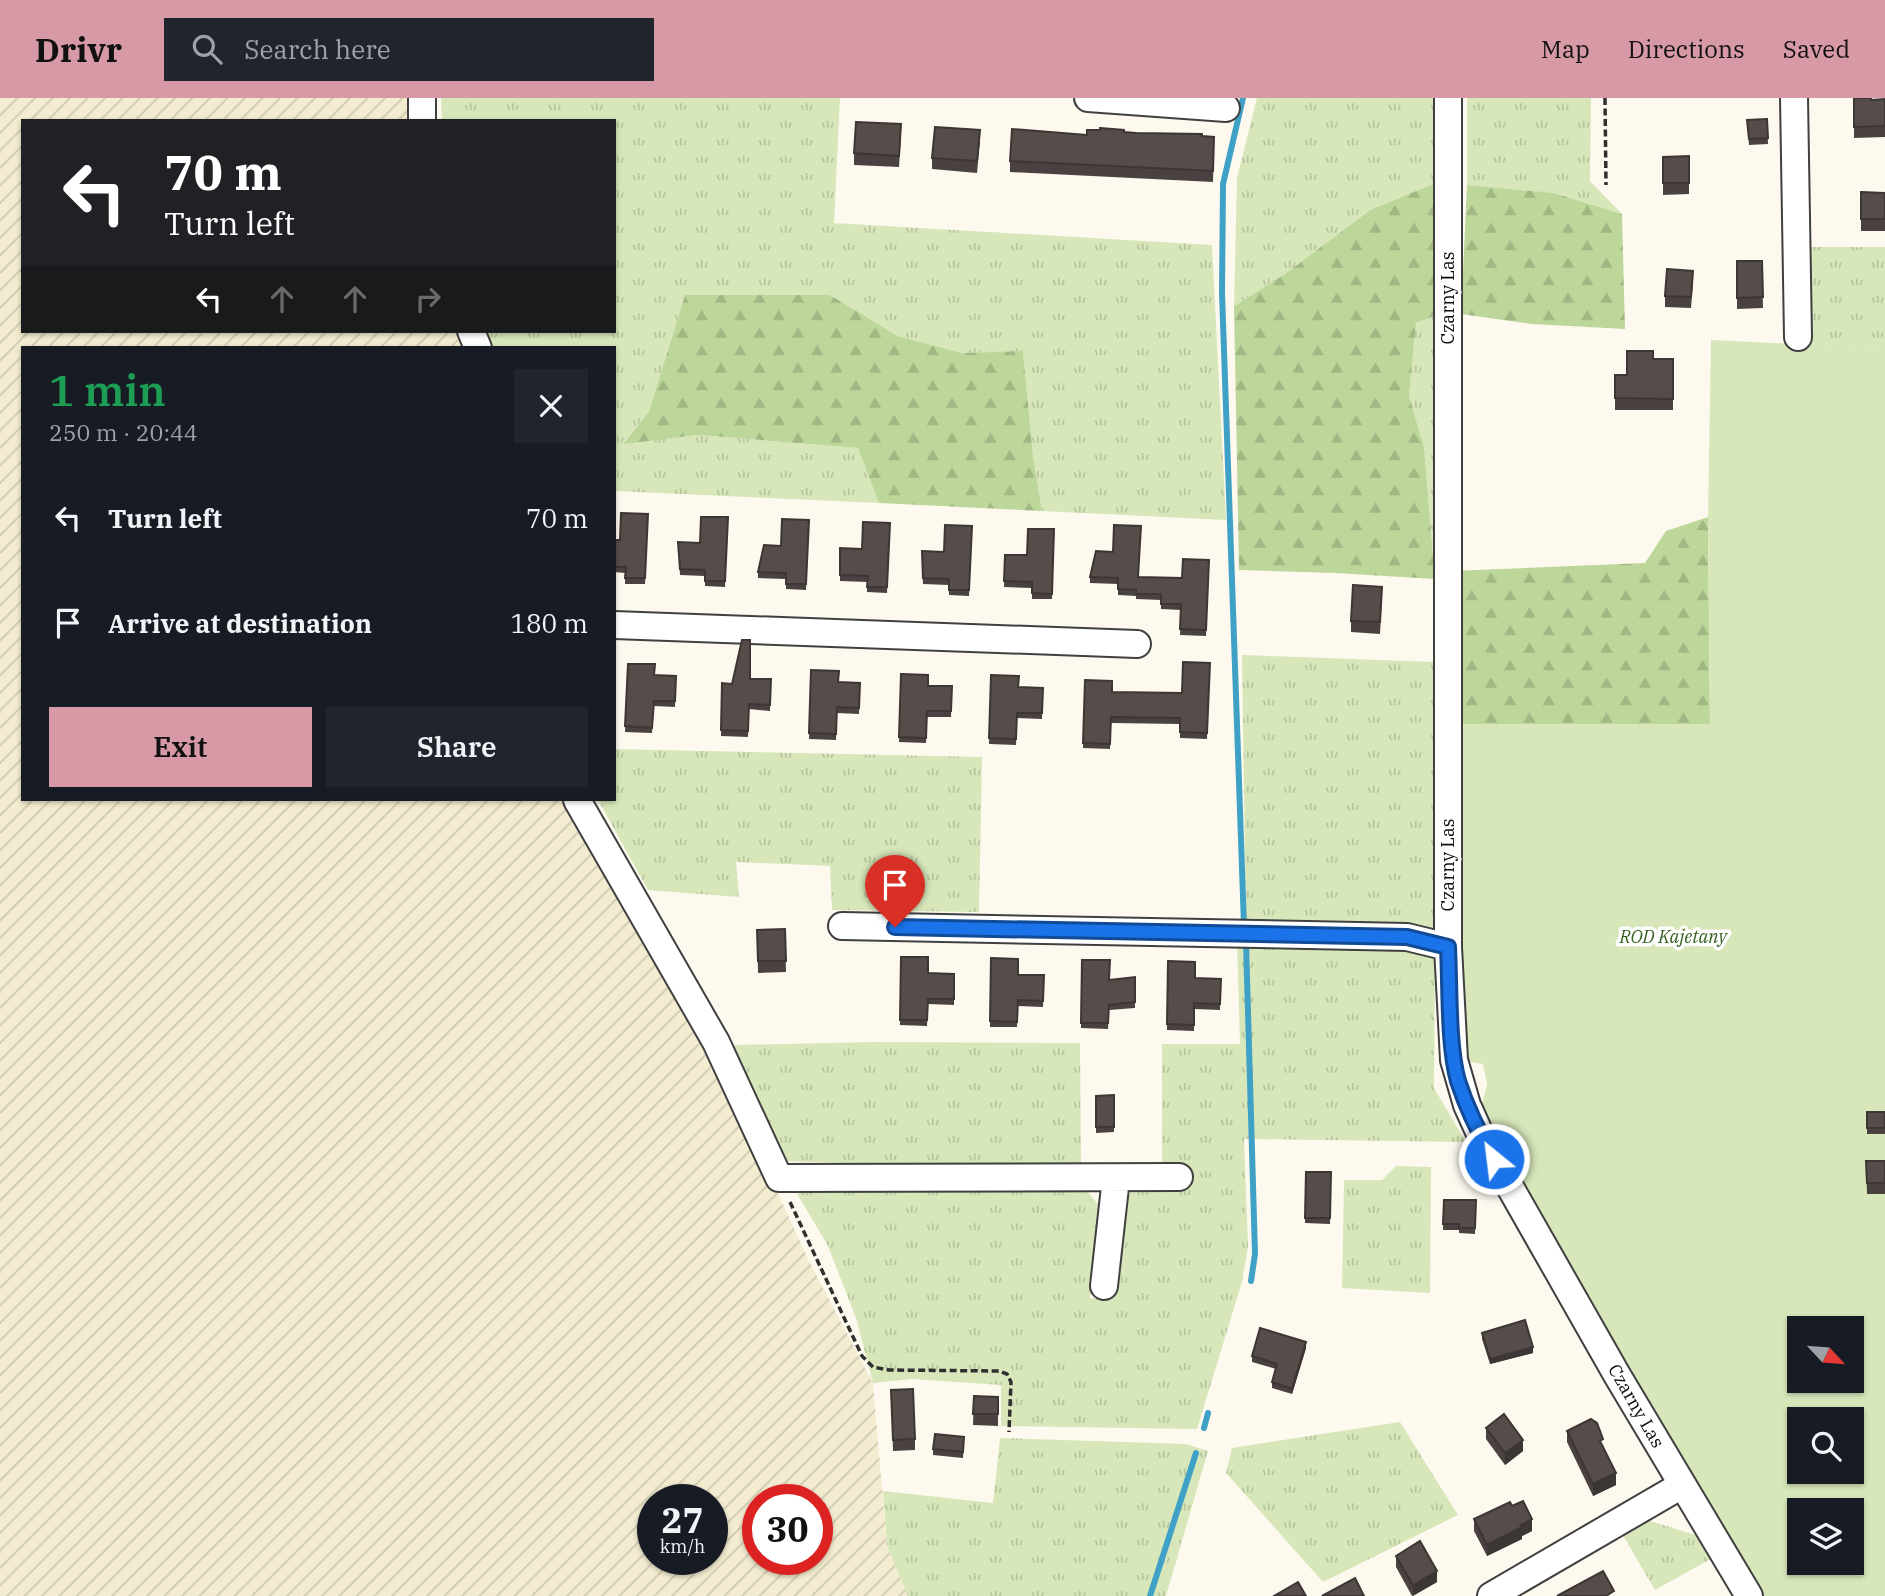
<!DOCTYPE html>
<meta charset="utf-8">
<style>
:root{--surface:#171b24;--page:#20242c;--text:#f1f3f6;--muted:#9ea1a6;--accent:#d799a5}
body{margin:0;font-family:"IBM Plex Serif",serif;background:var(--page);color:var(--text);height:100vh;display:flex;flex-direction:column;font-size:26px;white-space:nowrap}
*{box-sizing:border-box;margin:0}
p{font-size:23px;color:var(--muted)}
.icon{flex:none;width:38px;height:38px;fill:none;stroke:currentColor;stroke-width:2;stroke-linecap:round;stroke-linejoin:round}
.map{position:relative;flex:1;overflow:hidden}
.drawer{position:absolute;left:21px;top:248px;width:595px;height:455px;display:flex;flex-direction:column;background:var(--surface);border-radius:0px;box-shadow:0 2px 5px #0004}
.drawer>*{flex:none}
.banner{position:absolute;left:21px;top:21px;width:595px;height:214px;border-radius:0px;box-shadow:0 2px 5px #0004;background:#202124;color:#fff;overflow:hidden}
.needle{width:46px;rotate:116deg}
.controls{position:absolute;left:1787px;top:1218px;display:grid;gap:14px}
.controls a{display:grid;place-items:center;width:77px;height:77px;border-radius:0px;background:var(--surface);box-shadow:0 2px 5px #0004;font-size:35px}
.speed{position:absolute;left:637px;top:1386px;display:flex;gap:14px;font-size:35px;font-weight:700;text-align:center}
.speed>*{display:grid;place-content:center;width:91px;height:91px;border-radius:50%;background:var(--surface);box-shadow:0 2px 5px #0004;line-height:1}
.speed small{font-size:18px;font-weight:400}
.speed .limit{border:10px solid #d22;background:#fff;color:#111}
.pin{position:absolute;display:grid;place-items:center;width:60px;height:60px;color:#fff;margin:-72px -30px;border-radius:50% 50% 50% 0;rotate:-45deg;box-shadow:0 0 7px #0007}
.pin .icon{rotate:45deg}
.me{position:absolute;width:77px;margin:-38px;rotate:331deg;stroke-linejoin:round;filter:drop-shadow(0 0 5px #0008)}
.turn{display:flex;align-items:center;gap:24px;height:147px;padding:0 28px;font-size:32px}
.turn .icon{width:91px;height:91px;stroke-width:2.5}
.turn b{display:block;font-size:49px;line-height:60px}
.lanes{display:flex;align-items:center;height:66px;padding:0 28px;background:#0003;justify-content:center;gap:35px;direction:ltr}
.lanes .off{opacity:.35}
.round{display:grid;place-items:center;flex:none;width:74px;height:74px;border-radius:0px;background:var(--page)}
.summary{display:flex;align-items:center;justify-content:space-between;height:119px;padding:0 28px}
h1{font-size:42px;font-weight:600;line-height:52px;color:#1e9e55}
.action{display:flex;gap:14px;margin-top:auto;padding:14px 28px}
.action a{flex:1;height:80px;border-radius:0px;background:var(--accent);color:#111;font-size:28px;font-weight:600;line-height:80px;text-align:center}
.action a+a{background:var(--page);color:var(--text)}
ul{padding:0;list-style:none}
li{display:flex;align-items:center;gap:21px;height:105px;padding:0 28px}
li div{flex:1}
li b{display:block;font-size:26px}
li em{font-style:normal}
header{display:flex;align-items:center;gap:42px;box-sizing:border-box;height:98px;padding:0 35px;background:var(--accent);color:#111}
header strong{font-size:33px}
nav{display:flex;gap:38px;margin-inline-start:auto;font-size:24px}
.search{width:490px;height:63px;background:var(--page);display:flex;align-items:center;gap:18px;box-sizing:border-box;padding:0 24px;border-radius:0px;color:var(--muted);font-size:26px}
.map>svg:first-child{display:block}
.farmland{fill:url(#farmland-furrows);fill-rule:evenodd}
.grass{fill:url(#grass-tufts)}
.forest{fill:url(#forest-firs)}
.garden{fill:#d7e7ba;fill-rule:evenodd}
.lines{fill:none;stroke-linecap:round;stroke-linejoin:round}
.stream{stroke:#40a1c7;stroke-width:6}
.minor-casing{stroke:#404040;stroke-width:30}
.path{stroke:#2f2f2f;stroke-width:3.5;stroke-dasharray:7 3.5;stroke-linecap:butt}
.minor{stroke:#fff;stroke-width:26}
.wall{fill:#4a4240}
.shaded-wall{fill:#3c3634}
.building{fill:#564d4a;stroke:#3c3634;stroke-width:2}
.route-casing{stroke:#114b97;stroke-width:18}
.route{stroke:#1a73e8;stroke-width:12}
.labels{text-anchor:middle;stroke-width:7;stroke-linejoin:round;paint-order:stroke}
.street-label{font-size:18px;fill:#0d0d0d;stroke:#fff}
.park-label{font-size:18px;font-style:italic;fill:#366221;stroke:#fff}
</style>
<header>
<strong>Drivr</strong>
<div class="search"><svg class="icon" aria-label="search" viewBox="0 0 24 24"><circle cx="10" cy="10" r="6"/><path d="M15 15l6 6"/></svg>Search here</div>
<nav><a>Map</a><a>Directions</a><a>Saved</a></nav>
</header>
<div class="map">
<svg width="1885" height="1498" viewBox="0 0 1885 1498">
<defs>
<pattern id="farmland-furrows" width="10" height="10" patternUnits="userSpaceOnUse" patternTransform="scale(1.75)"><rect width="10" height="10" fill="#f3ecd0"/><path d="M-1 1l2-2M0 10L10 0M9 11l2-2" fill="none" stroke="#cfc9b1"/></pattern>
<pattern id="grass-tufts" width="24" height="20" patternUnits="userSpaceOnUse" patternTransform="scale(1.75)"><rect width="24" height="20" fill="#d7e7ba"/><path d="M3 7l-1-3M5 7V3M7 7l1-3M15 17l-1-3M17 17v-4M19 17l1-3" fill="none" stroke="#b7c59f"/></pattern>
<pattern id="forest-firs" width="22" height="20" patternUnits="userSpaceOnUse" patternTransform="scale(1.75)"><rect width="22" height="20" fill="#bdd79a"/><path d="M5 1l3.5 6h-7zM16 11l3.5 6h-7z" fill="#a1b784"/></pattern>
</defs>
<rect width="100%" height="100%" fill="#fef9ef"/>
<path class="farmland" d="M 0,0 L 414,0 L 416,23 L 23,23 L 23,233 L 455,233 L 463,250 L 23,250 L 23,702 L 567,702 L 713,953 L 808,1161 L 873,1285 L 887,1448 L 908,1498 L 0,1498 ZM 653,1402 L 712,1402 L 712,1461 L 653,1461 ZM 758,1402 L 817,1402 L 817,1461 L 758,1461 Z"/>
<path class="grass" d="M 441,0 L 840,0 L 834,125 L 1212,147 L 1226,422 L 1042,413 L 1033,358 L 1023,254 L 962,255 L 898,238 L 830,197 L 685,197 L 649,313 L 623,345 L 698,337 L 859,350 L 879,405 L 614,393 L 614,250 L 486,250 L 478,233 L 614,233 L 614,23 L 442,23 Z
M 1257,0 L 1438,0 L 1438,84 L 1370,112 L 1285,176 L 1234,208 L 1237,80 Z
M 1467,0 L 1591,0 L 1590,83 L 1622,116 L 1554,95 L 1467,87 Z
M 1805,149 L 1885,149 L 1885,250 L 1806,247 Z
M 1440,216 L 1435,481 L 1424,349 L 1409,298 L 1416,225 Z
M 1242,557 L 1435,564 L 1436,836 L 1246,832 Z
M 614,651 L 982,659 L 979,814 L 832,812 L 830,768 L 736,764 L 739,799 L 648,792 L 598,702 L 614,702 Z
M 1237,842 L 1420,845 L 1435,861 L 1434,990 L 1466,1044 L 1244,1041 L 1248,1149 L 1242,1184 L 1197,1331 L 1001,1328 L 1001,1287 L 912,1281 L 873,1285 L 856,1220 L 828,1148 L 796,1094 L 1086,1092 L 1102,1111 L 1090,1200 L 1112,1202 L 1123,1095 L 1186,1090 L 1187,1066 L 1162,1065 L 1162,946 L 1240,946 Z
M 874,944 L 1080,945 L 1081,1066 L 877,1066 L 782,1063 L 733,947 Z
M 1396,1068 L 1431,1069 L 1430,1195 L 1342,1190 L 1344,1082 L 1382,1082 Z
M 1400,1324 L 1458,1417 L 1323,1484 L 1226,1375 L 1232,1350 Z
M 1000,1340 L 1186,1346 L 1208,1353 L 1166,1498 L 908,1498 L 887,1448 L 883,1393 L 993,1405 Z
M 1644,1421 L 1705,1440 L 1716,1458 L 1655,1492 L 1621,1434 Z"/>
<path class="forest" d="M 1438,84 L 1440,216 L 1416,225 L 1409,298 L 1424,349 L 1435,481 L 1336,475 L 1239,472 L 1234,208 L 1285,176 L 1370,112 Z
M 1467,87 L 1554,95 L 1622,116 L 1625,231 L 1532,226 L 1461,216 Z
M 685,197 L 830,197 L 898,238 L 962,255 L 1023,253 L 1033,358 L 1042,413 L 879,405 L 858,350 L 698,337 L 623,346 L 649,313 Z
M 1708,419 L 1710,627 L 1460,626 L 1451,473 L 1645,465 L 1666,433 Z"/>
<path class="garden" d="M 1711,242 L 1885,250 L 1885,1498 L 1762,1498 L 1479,1019 L 1487,986 L 1483,966 L 1459,962 L 1460,626 L 1710,626 L 1708,419 ZM 1799,1230 L 1852,1230 L 1852,1283 L 1799,1283 ZM 1799,1321 L 1852,1321 L 1852,1374 L 1799,1374 ZM 1799,1412 L 1852,1412 L 1852,1465 L 1799,1465 Z"/>
<g class="lines">
<path class="stream" d="M 1243,0 L 1223,86 L 1222,195 L 1244,828
M 1246,845 L 1255,1156 L 1251,1183
M 1204,1330 L 1208,1315
M 1150,1498 L 1196,1355"/>
<defs>
<path id="minor" d="M 422,0 L 422,23
M 1088,0 L 1226,10
M 1448,0 L 1448,849 L 1454,962 L 1467,1007 L 1481,1038 L 1617,1277 L 1749,1498
M 1794,0 L 1798,239
M 471,233 L 478,250
M 614,527 L 1137,546
M 577,702 L 716,944 L 779,1080 L 1179,1079
M 842,828 L 1407,839 L 1448,849
M 1104,1188 L 1116,1080
M 1491,1498 L 1682,1387"/>
</defs>
<use href="#minor" class="minor-casing"/>
<path class="path" d="M 1605,0 L 1606,87
M 790,1104 L 862,1258 L 873,1269 L 889,1272 L 999,1273 L 1007,1276 L 1011,1284 L 1009,1334"/>
<use href="#minor" class="minor"/>
</g>
<path class="wall" d="M 1854,0 L 1871,2 L 1885,1 L 1885,39 L 1854,40 Z
M 1767,21 L 1768,46 L 1749,47 L 1747,22 Z
M 1124,34 L 1202,38 L 1214,50 L 1213,84 L 1010,74 L 1010,63 L 1087,37 Z
M 901,38 L 899,69 L 854,67 L 854,55 Z
M 980,43 L 977,75 L 932,71 L 932,60 Z
M 1663,59 L 1689,85 L 1689,96 L 1663,97 Z
M 1861,94 L 1885,95 L 1885,133 L 1861,133 Z
M 1737,163 L 1762,163 L 1763,210 L 1737,211 Z
M 1693,184 L 1691,210 L 1665,209 L 1665,198 Z
M 1653,261 L 1673,261 L 1673,312 L 1615,312 L 1615,277 L 1627,277 Z
M 648,416 L 645,486 L 625,486 L 625,475 L 614,474 L 614,442 L 620,442 Z
M 728,419 L 725,489 L 705,488 L 705,478 L 680,477 L 678,444 L 700,445 Z
M 809,422 L 806,492 L 786,491 L 786,481 L 758,480 L 758,474 L 781,448 Z
M 890,425 L 887,495 L 867,494 L 867,484 L 840,483 L 840,450 L 862,451 Z
M 972,428 L 969,498 L 949,497 L 949,487 L 923,486 L 922,453 L 944,454 Z
M 1054,431 L 1052,501 L 1032,501 L 1032,490 L 1004,489 L 1005,457 L 1027,457 Z
M 1209,462 L 1206,538 L 1180,537 L 1181,512 L 1161,511 L 1161,502 L 1136,501 L 1136,498 L 1118,497 L 1118,486 L 1090,485 L 1090,479 L 1139,479 L 1182,480 Z
M 1382,500 L 1380,536 L 1351,534 L 1351,523 Z
M 1210,565 L 1207,641 L 1180,640 L 1180,626 L 1111,625 L 1110,651 L 1083,650 L 1085,582 L 1112,594 L 1182,595 Z
M 628,566 L 655,577 L 676,578 L 675,609 L 654,608 L 652,635 L 625,634 Z
M 811,572 L 838,584 L 860,585 L 859,616 L 837,615 L 836,642 L 809,641 Z
M 901,576 L 928,588 L 952,588 L 951,619 L 927,619 L 926,645 L 899,644 Z
M 991,577 L 1018,589 L 1043,590 L 1042,621 L 1017,620 L 1016,647 L 989,646 Z
M 750,581 L 771,581 L 770,613 L 749,611 L 748,639 L 721,638 L 722,585 L 732,586 Z
M 785,831 L 786,874 L 758,875 L 757,832 Z
M 901,859 L 928,875 L 954,876 L 954,907 L 928,906 L 927,928 L 900,927 Z
M 991,860 L 1018,877 L 1044,877 L 1043,909 L 1018,908 L 1017,929 L 990,929 Z
M 1082,862 L 1109,882 L 1135,879 L 1135,910 L 1109,912 L 1108,931 L 1081,930 Z
M 1168,863 L 1195,880 L 1221,881 L 1220,912 L 1194,911 L 1194,933 L 1167,932 Z
M 1114,997 L 1114,1034 L 1096,1035 L 1096,998 Z
M 1867,1014 L 1885,1014 L 1885,1036 L 1867,1036 Z
M 1866,1063 L 1885,1063 L 1885,1096 L 1867,1096 Z
M 1306,1074 L 1331,1074 L 1330,1126 L 1305,1125 Z
M 1444,1102 L 1476,1102 L 1475,1136 L 1459,1135 L 1459,1132 L 1443,1132 Z
M 1482,1235 L 1533,1255 L 1490,1266 L 1482,1241 Z
M 1306,1250 L 1292,1296 L 1272,1290 L 1272,1284 L 1276,1271 L 1252,1264 L 1252,1258 Z
M 891,1292 L 915,1341 L 915,1352 L 893,1353 Z
M 974,1298 L 998,1299 L 998,1328 L 973,1327 Z
M 1486,1330 L 1523,1353 L 1505,1367 L 1486,1341 Z
M 1567,1333 L 1603,1349 L 1616,1387 L 1593,1398 L 1567,1344 Z
M 964,1344 L 963,1360 L 933,1357 L 933,1351 Z
M 1512,1408 L 1532,1433 L 1522,1438 L 1522,1441 L 1487,1458 L 1474,1433 L 1474,1421 Z
M 1396,1458 L 1437,1484 L 1412,1498 L 1396,1469 Z"/>
<path class="shaded-wall" d="M 1306,1244 L 1306,1250 L 1292,1296 L 1292,1291 Z
M 1533,1249 L 1533,1255 L 1490,1266 L 1490,1261 Z
M 1523,1342 L 1523,1353 L 1505,1367 L 1505,1355 Z
M 1616,1375 L 1616,1387 L 1593,1398 L 1593,1386 Z
M 1532,1421 L 1532,1433 L 1522,1438 L 1522,1441 L 1487,1458 L 1487,1447 Z
M 1437,1473 L 1437,1484 L 1413,1498 L 1413,1487 Z"/>
<path class="building" d="M 1854,0 L 1871,0 L 1871,2 L 1885,1 L 1885,28 L 1854,29 Z
M 1767,21 L 1768,40 L 1749,41 L 1747,22 Z
M 856,24 L 901,26 L 899,58 L 854,55 Z
M 935,29 L 980,32 L 977,63 L 932,60 Z
M 1100,30 L 1124,32 L 1124,34 L 1136,35 L 1202,36 L 1202,38 L 1214,39 L 1213,73 L 1010,63 L 1012,31 L 1087,37 L 1087,32 L 1100,32 Z
M 1689,58 L 1689,85 L 1663,85 L 1663,59 Z
M 1861,94 L 1885,95 L 1885,121 L 1861,121 Z
M 1737,163 L 1762,163 L 1763,199 L 1737,200 Z
M 1667,171 L 1693,173 L 1691,199 L 1665,198 Z
M 1627,253 L 1653,253 L 1653,261 L 1673,261 L 1673,301 L 1615,300 L 1615,277 L 1627,277 Z
M 621,415 L 648,416 L 645,480 L 625,480 L 626,469 L 614,469 L 614,442 L 620,442 Z
M 701,419 L 728,419 L 725,483 L 705,483 L 705,472 L 680,471 L 678,444 L 700,445 Z
M 782,421 L 809,422 L 806,486 L 786,486 L 786,475 L 758,474 L 764,447 L 781,448 Z
M 863,424 L 890,425 L 887,489 L 867,489 L 868,478 L 840,477 L 840,450 L 862,451 Z
M 945,427 L 972,428 L 969,492 L 949,492 L 949,481 L 923,480 L 922,453 L 944,454 Z
M 1114,427 L 1141,428 L 1138,479 L 1182,480 L 1183,461 L 1209,462 L 1206,532 L 1180,531 L 1181,506 L 1161,506 L 1161,496 L 1136,496 L 1136,492 L 1118,491 L 1118,480 L 1090,479 L 1096,453 L 1113,454 Z
M 1028,431 L 1054,431 L 1052,496 L 1032,495 L 1032,484 L 1004,483 L 1005,457 L 1027,457 Z
M 1353,487 L 1382,489 L 1380,524 L 1351,523 Z
M 742,542 L 750,542 L 750,581 L 771,581 L 770,607 L 749,606 L 748,633 L 721,632 L 722,585 L 732,586 Z
M 1183,564 L 1210,565 L 1207,635 L 1180,634 L 1180,620 L 1111,619 L 1110,646 L 1083,645 L 1085,582 L 1112,583 L 1112,594 L 1182,595 Z
M 628,566 L 655,566 L 654,577 L 676,578 L 675,603 L 654,603 L 652,630 L 625,628 Z
M 811,572 L 839,573 L 838,584 L 860,585 L 859,610 L 837,609 L 836,636 L 809,635 Z
M 901,576 L 928,577 L 928,588 L 952,588 L 951,613 L 927,613 L 926,640 L 899,639 Z
M 991,577 L 1019,578 L 1018,589 L 1043,590 L 1042,615 L 1017,615 L 1016,641 L 989,640 Z
M 785,831 L 786,863 L 758,863 L 757,832 Z
M 901,859 L 928,859 L 928,875 L 954,876 L 954,901 L 928,901 L 927,922 L 900,922 Z
M 991,860 L 1018,861 L 1018,877 L 1044,877 L 1043,903 L 1018,902 L 1017,924 L 990,923 Z
M 1082,862 L 1110,862 L 1109,882 L 1135,879 L 1135,904 L 1109,907 L 1108,925 L 1081,925 Z
M 1168,863 L 1195,864 L 1195,880 L 1221,881 L 1220,906 L 1194,905 L 1194,927 L 1167,926 Z
M 1114,997 L 1114,1029 L 1096,1029 L 1096,998 Z
M 1867,1014 L 1885,1014 L 1885,1030 L 1867,1030 Z
M 1866,1063 L 1885,1063 L 1885,1085 L 1867,1085 Z
M 1306,1074 L 1331,1074 L 1330,1120 L 1305,1120 Z
M 1444,1102 L 1476,1102 L 1475,1130 L 1459,1130 L 1459,1126 L 1443,1126 Z
M 1525,1222 L 1533,1249 L 1490,1261 L 1482,1235 Z
M 1260,1230 L 1306,1244 L 1292,1291 L 1272,1284 L 1277,1266 L 1252,1258 Z
M 913,1291 L 915,1341 L 893,1342 L 891,1292 Z
M 974,1298 L 998,1299 L 998,1316 L 973,1316 Z
M 1504,1316 L 1523,1342 L 1505,1355 L 1486,1330 Z
M 1591,1321 L 1597,1325 L 1603,1341 L 1600,1343 L 1616,1375 L 1593,1386 L 1567,1333 Z
M 935,1336 L 964,1339 L 963,1354 L 933,1351 Z
M 1523,1403 L 1532,1421 L 1521,1427 L 1522,1429 L 1487,1447 L 1474,1421 L 1510,1404 L 1512,1408 Z
M 1420,1443 L 1437,1473 L 1413,1487 L 1396,1458 Z
M 1603,1473 L 1614,1493 L 1606,1498 L 1557,1498 Z
M 1355,1480 L 1364,1498 L 1322,1498 Z
M 1298,1484 L 1306,1498 L 1274,1498 Z"/>
<g class="lines">
<defs>
<path id="route" d="M 895,829 L 1407,839 L 1448,849 C 1450,888 1448,948 1458,983 C 1467,1011 1480,1037 1494,1061"/>
</defs>
<use href="#route" class="route-casing"/>
<use href="#route" class="route"/>
</g>
<g class="labels">
<g class="street-label">
<text transform="translate(1448 200) rotate(-90)" y="6">Czarny Las</text>
<text transform="translate(1448 767) rotate(-90)" y="6">Czarny Las</text>
<text transform="translate(1636 1308) rotate(60)" y="6">Czarny Las</text>
</g>
<g class="park-label">
<text x="1673" y="845">ROD Kajetany</text>
</g>
</g>
</svg>
<div class="controls">
<a><svg class="needle" viewBox="-14 -14 28 28"><path d="M0-13l5 13h-10z" fill="#e53935"/><path d="M0 13l5-13h-10z" fill="#9ea1a6"/></svg></a>
<a><svg class="icon" aria-label="search" viewBox="0 0 24 24"><circle cx="10" cy="10" r="6"/><path d="M15 15l6 6"/></svg></a>
<a><svg class="icon" aria-label="layers" viewBox="0 0 24 24"><path d="M12 4l9 5-9 5-9-5zM3 14l9 5 9-5"/></svg></a>
</div>
<div class="speed"><div>27<small>km/h</small></div><div class="limit">30</div></div>
<div class="pin" style="left:895px;top:829px;background:#d93025"><svg class="icon" aria-label="arrive" viewBox="0 0 24 24"><path d="M6 21V4h12l-3 4 3 4H6"/></svg></div>
<svg class="me" style="left:1494px;top:1061px" viewBox="-20 -20 40 40"><circle r="17" fill="#1a73e8" stroke="#fff" stroke-width="3"/><path d="M0-11L8 9 0 5-8 9z" fill="#fff"/></svg>
<div class="banner">
<div class="turn"><svg class="icon" aria-label="left" viewBox="0 0 24 24"><path d="M17 20v-9H6M10 6l-5 5 5 5"/></svg><div><b>70 m</b>Turn left</div></div>
<div class="lanes"><svg class="icon" aria-label="left" viewBox="0 0 24 24"><path d="M17 20v-9H6M10 6l-5 5 5 5"/></svg><svg class="icon off" aria-label="ahead" viewBox="0 0 24 24"><path d="M12 20V5M6 11l6-6 6 6"/></svg><svg class="icon off" aria-label="ahead" viewBox="0 0 24 24"><path d="M12 20V5M6 11l6-6 6 6"/></svg><svg class="icon off" aria-label="right" viewBox="0 0 24 24"><path d="M7 20v-9h11M14 6l5 5-5 5"/></svg></div>
</div>
<section class="drawer">
<div class="summary"><div><h1>1 min</h1><p>250 m · 20:44</p></div><a class="round"><svg class="icon" aria-label="close" viewBox="0 0 24 24"><path d="M6 6l12 12M18 6L6 18"/></svg></a></div>
<ul>
<li><svg class="icon" aria-label="left" viewBox="0 0 24 24"><path d="M17 20v-9H6M10 6l-5 5 5 5"/></svg><div><b>Turn left</b></div><em>70 m</em></li>
<li><svg class="icon" aria-label="arrive" viewBox="0 0 24 24"><path d="M6 21V4h12l-3 4 3 4H6"/></svg><div><b>Arrive at destination</b></div><em>180 m</em></li>
</ul>
<div class="action"><a>Exit</a><a>Share</a></div>
</section>
</div>
